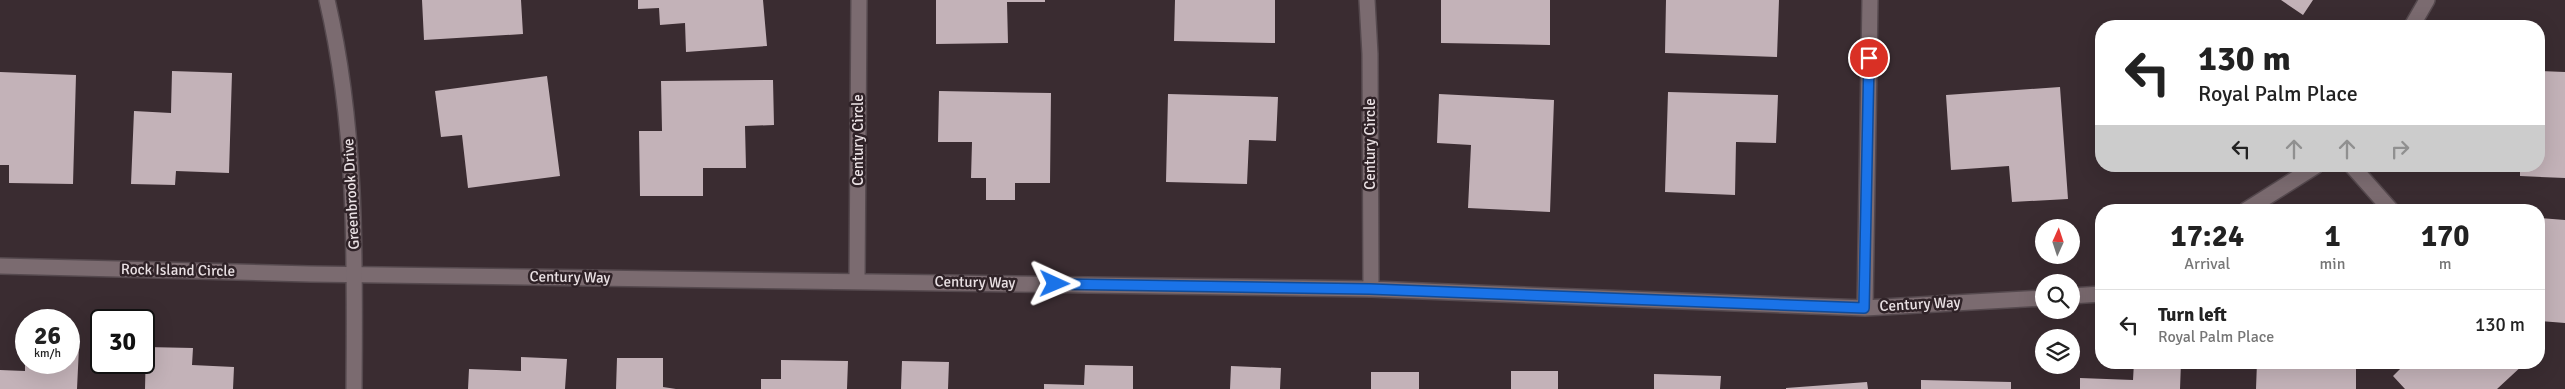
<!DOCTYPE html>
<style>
:root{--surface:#fff;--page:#f6f6f6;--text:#222;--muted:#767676;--line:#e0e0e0}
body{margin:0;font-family:Signika,sans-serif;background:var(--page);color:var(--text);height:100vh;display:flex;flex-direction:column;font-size:19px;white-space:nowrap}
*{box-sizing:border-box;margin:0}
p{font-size:16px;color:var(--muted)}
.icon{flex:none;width:28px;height:28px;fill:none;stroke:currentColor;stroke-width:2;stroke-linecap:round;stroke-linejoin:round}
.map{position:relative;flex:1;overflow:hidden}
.side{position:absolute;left:2095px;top:204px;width:450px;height:165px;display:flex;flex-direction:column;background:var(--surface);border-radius:20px;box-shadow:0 5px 20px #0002}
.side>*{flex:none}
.guide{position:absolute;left:2095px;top:20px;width:450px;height:152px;border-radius:20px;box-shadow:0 5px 20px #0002;background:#fff;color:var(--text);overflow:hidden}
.needle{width:32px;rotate:3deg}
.tools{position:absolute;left:2035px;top:219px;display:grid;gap:10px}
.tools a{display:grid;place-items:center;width:45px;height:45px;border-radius:50%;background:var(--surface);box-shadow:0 5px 20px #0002;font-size:25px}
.speed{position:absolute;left:15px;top:309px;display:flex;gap:10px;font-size:25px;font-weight:700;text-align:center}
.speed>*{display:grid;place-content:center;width:65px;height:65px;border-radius:50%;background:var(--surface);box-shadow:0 5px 20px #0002;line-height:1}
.speed small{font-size:12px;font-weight:400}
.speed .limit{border:2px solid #111;border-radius:8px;background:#fff;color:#111}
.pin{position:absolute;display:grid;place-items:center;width:42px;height:42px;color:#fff;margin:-21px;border:2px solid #fff;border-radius:50%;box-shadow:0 1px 5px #0007}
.me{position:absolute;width:55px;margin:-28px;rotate:91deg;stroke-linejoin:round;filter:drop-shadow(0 0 4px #0008)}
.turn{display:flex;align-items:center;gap:18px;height:105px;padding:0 20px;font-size:22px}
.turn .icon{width:65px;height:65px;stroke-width:2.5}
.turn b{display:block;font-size:35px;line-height:42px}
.lanes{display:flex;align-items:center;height:48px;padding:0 20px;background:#0003;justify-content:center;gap:25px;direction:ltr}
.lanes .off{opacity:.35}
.eta{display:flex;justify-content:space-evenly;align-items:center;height:85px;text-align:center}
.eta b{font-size:30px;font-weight:700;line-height:35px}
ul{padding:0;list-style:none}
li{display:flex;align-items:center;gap:15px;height:70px;padding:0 20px;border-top:1px solid var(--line)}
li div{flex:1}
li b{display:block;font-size:19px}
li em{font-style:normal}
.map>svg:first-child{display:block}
.building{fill:#c3b2b8}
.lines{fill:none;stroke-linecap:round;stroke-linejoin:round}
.minor-casing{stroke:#55494e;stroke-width:18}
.tertiary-casing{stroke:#55494e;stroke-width:18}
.minor{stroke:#7b6b70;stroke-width:15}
.tertiary{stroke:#7b6b70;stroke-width:15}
.route-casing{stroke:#114b97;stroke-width:12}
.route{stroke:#1a73e8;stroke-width:9}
.labels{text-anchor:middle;stroke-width:5;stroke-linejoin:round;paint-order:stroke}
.street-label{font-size:15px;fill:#eae1e4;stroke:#2f2227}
</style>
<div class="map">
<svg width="2565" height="389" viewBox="0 0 2565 389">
<rect width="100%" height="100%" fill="#3a2c31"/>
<path class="building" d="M 422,0 L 521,0 L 523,34 L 424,40 Z
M 638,0 L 763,0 L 767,46 L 686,52 L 685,23 L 660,25 L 659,8 L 638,9 Z
M 936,0 L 1045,0 L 1045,2 L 1007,2 L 1008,43 L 936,44 Z
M 1175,0 L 1275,0 L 1275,43 L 1174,41 Z
M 1441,0 L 1550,0 L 1550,45 L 1441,43 Z
M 1666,0 L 1779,0 L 1777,57 L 1665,53 Z
M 2281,0 L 2313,0 L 2303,15 Z
M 172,71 L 232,73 L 229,173 L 176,171 L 175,185 L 131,184 L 134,111 L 171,113 Z
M 2539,71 L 2565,72 L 2565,178 L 2520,176 L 2520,166 L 2539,166 Z
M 0,72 L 76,75 L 73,184 L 9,183 L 9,165 L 0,165 Z
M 547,76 L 560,176 L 468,188 L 462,135 L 441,137 L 435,91 Z
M 773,80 L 774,125 L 745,126 L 746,168 L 703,168 L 703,196 L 640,196 L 639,131 L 662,131 L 661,81 Z
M 2060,87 L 2068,199 L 2012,202 L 2009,166 L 1951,170 L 1946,95 Z
M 939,91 L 1051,93 L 1050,183 L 1015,183 L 1015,200 L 986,200 L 986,178 L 971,178 L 972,142 L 938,142 Z
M 1668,92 L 1778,95 L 1776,143 L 1736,142 L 1735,195 L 1665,192 Z
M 1168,94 L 1278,97 L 1276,141 L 1249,140 L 1247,184 L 1166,182 Z
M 1439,94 L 1554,100 L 1550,212 L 1468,208 L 1471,145 L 1437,143 Z
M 2539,218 L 2565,220 L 2565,323 L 2539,321 Z
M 69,347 L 79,347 L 77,389 L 0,389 L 0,370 L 25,371 L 25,362 L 69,362 Z
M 146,347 L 193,348 L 192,365 L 234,367 L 233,389 L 145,389 Z
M 521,357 L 567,359 L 565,389 L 468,389 L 469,369 L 521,371 Z
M 617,358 L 663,358 L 663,387 L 676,389 L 616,389 Z
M 781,360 L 848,361 L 847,389 L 761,389 L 761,379 L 781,379 Z
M 902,361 L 949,362 L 948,389 L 901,389 Z
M 2134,362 L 2181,362 L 2180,389 L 2080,389 L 2080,378 L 2133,380 Z
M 2257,362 L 2356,362 L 2356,389 L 2256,389 Z
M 2407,362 L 2523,362 L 2524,364 L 2497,389 L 2405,389 L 2393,376 Z
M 1085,365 L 1133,366 L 1133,389 L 1044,389 L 1044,384 L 1084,385 Z
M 1231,366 L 1281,368 L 1280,389 L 1230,389 Z
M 1511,371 L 1558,371 L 1558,389 L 1511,389 Z
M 1371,372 L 1419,372 L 1419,389 L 1371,389 Z
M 1654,374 L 1721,376 L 1720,389 L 1654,389 Z
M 1921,380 L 2011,382 L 2011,389 L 1921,389 Z
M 1867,382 L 1868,389 L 1786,389 L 1786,388 Z"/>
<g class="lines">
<defs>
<path id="minor" d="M 1367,0 L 1370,54 L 1371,289
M 2412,26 L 2427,0
M 2352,166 L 2391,210
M 2246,210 L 2316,166
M 0,266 L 310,274 L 1371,289 L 1865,308 L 2044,298
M 857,280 L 859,0
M 2071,296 L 2101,294
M 1865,308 L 1870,0"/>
<path id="tertiary" d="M 327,0 C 357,127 355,259 354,389"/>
</defs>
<use href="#minor" class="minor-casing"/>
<use href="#tertiary" class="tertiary-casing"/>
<use href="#minor" class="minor"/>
<use href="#tertiary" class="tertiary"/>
</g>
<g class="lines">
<defs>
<path id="route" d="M 1055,284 L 1370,289 L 1864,308 L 1869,58"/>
</defs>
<use href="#route" class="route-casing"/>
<use href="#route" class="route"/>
</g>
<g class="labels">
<g class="street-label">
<text transform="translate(858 140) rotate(-90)" y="5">Century Circle</text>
<text transform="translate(1370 144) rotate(-90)" y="5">Century Circle</text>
<text transform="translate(351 194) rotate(-93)" y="5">Greenbrook Drive</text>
<text transform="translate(178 270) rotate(1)" y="5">Rock Island Circle</text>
<text transform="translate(570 277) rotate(1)" y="5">Century Way</text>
<text transform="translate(975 282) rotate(1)" y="5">Century Way</text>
<text transform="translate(1920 304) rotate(-3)" y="5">Century Way</text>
</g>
</g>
</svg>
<div class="tools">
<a><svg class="needle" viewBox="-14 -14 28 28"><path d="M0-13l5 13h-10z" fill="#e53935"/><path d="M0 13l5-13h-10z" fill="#767676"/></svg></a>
<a><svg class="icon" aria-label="search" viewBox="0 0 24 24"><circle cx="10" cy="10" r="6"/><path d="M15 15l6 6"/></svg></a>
<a><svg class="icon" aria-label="layers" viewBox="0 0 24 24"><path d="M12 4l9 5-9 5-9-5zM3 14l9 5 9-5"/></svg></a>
</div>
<div class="speed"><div>26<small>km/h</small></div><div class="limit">30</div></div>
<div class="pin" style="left:1869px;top:58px;background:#d93025"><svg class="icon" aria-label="arrive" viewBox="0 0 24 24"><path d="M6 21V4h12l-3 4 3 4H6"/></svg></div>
<svg class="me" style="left:1055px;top:284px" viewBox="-20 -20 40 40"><path d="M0-17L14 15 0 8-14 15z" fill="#1a73e8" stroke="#fff" stroke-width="4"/></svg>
<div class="guide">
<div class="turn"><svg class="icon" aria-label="left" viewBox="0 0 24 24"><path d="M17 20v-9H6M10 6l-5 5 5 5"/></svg><div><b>130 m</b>Royal Palm Place</div></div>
<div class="lanes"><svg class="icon" aria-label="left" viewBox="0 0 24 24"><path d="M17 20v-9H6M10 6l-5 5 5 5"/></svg><svg class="icon off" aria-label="ahead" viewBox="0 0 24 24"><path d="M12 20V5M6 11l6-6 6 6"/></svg><svg class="icon off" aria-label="ahead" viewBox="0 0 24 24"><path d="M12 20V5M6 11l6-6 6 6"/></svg><svg class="icon off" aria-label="right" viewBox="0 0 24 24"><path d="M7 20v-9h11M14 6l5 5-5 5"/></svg></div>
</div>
<section class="side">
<div class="eta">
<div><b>17:24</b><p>Arrival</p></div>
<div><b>1</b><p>min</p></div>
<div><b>170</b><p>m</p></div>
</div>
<ul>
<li><svg class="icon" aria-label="left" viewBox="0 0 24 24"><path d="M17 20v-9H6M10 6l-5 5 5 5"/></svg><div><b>Turn left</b><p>Royal Palm Place</p></div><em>130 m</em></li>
</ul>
</section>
</div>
